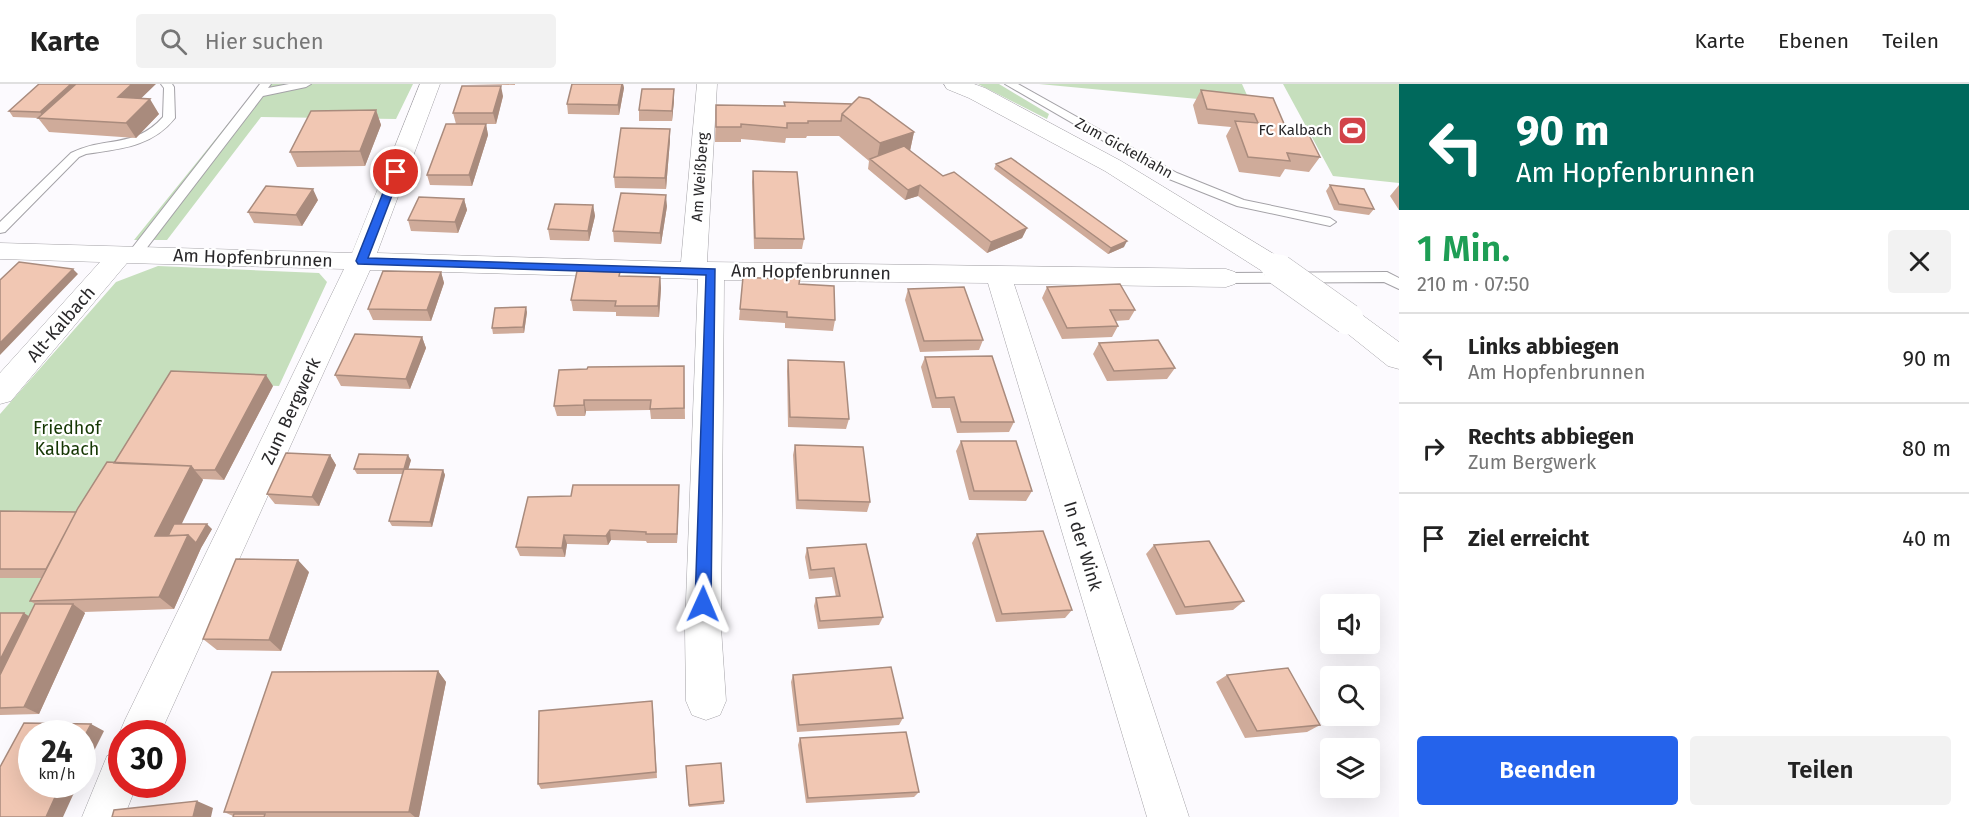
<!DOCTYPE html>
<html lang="de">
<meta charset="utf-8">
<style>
:root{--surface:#fff;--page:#f2f2f2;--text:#222;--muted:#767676;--line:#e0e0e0;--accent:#2563eb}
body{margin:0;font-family:"Fira Sans",sans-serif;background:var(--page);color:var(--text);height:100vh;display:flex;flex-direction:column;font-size:22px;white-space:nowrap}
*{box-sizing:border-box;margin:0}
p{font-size:20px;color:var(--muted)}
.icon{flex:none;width:33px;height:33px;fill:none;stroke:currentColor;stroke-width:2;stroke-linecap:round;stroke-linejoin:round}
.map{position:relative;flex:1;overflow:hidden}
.drawer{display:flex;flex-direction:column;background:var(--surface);width:570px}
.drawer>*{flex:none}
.banner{background:#00695c;color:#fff;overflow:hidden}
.fabs{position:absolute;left:1320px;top:510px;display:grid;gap:12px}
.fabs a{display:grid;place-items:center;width:60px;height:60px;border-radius:6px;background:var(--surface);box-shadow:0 6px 24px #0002;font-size:30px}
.speed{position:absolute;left:18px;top:636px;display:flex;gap:12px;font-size:30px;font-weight:700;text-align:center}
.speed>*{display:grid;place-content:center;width:78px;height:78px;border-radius:50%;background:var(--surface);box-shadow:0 6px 24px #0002;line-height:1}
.speed small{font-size:15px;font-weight:400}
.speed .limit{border:9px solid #d22;background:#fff;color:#111}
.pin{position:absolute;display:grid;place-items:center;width:51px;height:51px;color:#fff;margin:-26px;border:3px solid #fff;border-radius:50%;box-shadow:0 2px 6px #0007}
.me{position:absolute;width:66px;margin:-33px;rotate:1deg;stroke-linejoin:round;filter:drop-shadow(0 0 4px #0008)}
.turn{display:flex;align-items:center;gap:21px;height:126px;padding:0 18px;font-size:27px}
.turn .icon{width:78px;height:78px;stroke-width:2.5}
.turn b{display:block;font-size:42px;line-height:51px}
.round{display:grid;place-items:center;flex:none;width:63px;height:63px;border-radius:6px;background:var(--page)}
.headline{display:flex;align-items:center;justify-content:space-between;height:102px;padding:0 18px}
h1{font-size:36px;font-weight:600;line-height:45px;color:#1e9e55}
.button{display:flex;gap:12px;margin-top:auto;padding:12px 18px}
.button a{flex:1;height:69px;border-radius:6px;background:var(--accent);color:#fff;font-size:24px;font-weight:600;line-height:69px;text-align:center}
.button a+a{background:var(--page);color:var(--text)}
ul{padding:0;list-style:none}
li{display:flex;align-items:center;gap:18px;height:90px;padding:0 18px;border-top:2px solid var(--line)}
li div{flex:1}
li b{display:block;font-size:22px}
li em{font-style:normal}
header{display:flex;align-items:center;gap:36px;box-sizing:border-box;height:84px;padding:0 30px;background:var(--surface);border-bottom:2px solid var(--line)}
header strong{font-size:28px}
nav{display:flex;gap:33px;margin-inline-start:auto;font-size:21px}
.search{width:420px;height:54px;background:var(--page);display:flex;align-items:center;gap:15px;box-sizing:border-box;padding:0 21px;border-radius:6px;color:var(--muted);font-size:22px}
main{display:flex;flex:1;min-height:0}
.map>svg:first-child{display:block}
.green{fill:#c6dfbd}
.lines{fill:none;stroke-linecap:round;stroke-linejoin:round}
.service-casing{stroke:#a4a2a7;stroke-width:2}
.minor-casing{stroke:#a4a2a7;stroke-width:1}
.secondary-casing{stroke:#a4a2a7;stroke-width:1}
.service{fill:#fff;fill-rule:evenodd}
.minor{fill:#fff;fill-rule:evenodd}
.secondary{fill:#fff;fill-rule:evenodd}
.secondary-bridge-far1-casing{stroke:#a4a2a7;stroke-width:25;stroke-linecap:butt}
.secondary-bridge-casing{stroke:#a4a2a7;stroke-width:32;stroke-linecap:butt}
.secondary-bridge-far1{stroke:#fff;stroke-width:24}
.secondary-bridge{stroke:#fff;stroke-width:31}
.wall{fill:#cfab9a}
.shaded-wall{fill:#a98b7d}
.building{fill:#f1c7b3;stroke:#a98b7d;stroke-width:1.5}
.route{fill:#2563eb;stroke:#184099;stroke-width:1.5}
.labels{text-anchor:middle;stroke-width:4.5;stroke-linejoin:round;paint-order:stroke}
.far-poi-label{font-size:15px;fill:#29282a;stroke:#fff;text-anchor:end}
.far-street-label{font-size:15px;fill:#29282a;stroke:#fff}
.street-label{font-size:18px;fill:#29282a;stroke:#fff}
.park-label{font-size:18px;fill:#153704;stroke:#fff}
</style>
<header>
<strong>Karte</strong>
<div class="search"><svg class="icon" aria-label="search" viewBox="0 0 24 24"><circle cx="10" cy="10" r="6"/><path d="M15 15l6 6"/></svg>Hier suchen</div>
<nav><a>Karte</a><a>Ebenen</a><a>Teilen</a></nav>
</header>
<main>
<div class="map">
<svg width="1399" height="733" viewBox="0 0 1399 733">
<rect width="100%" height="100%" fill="#fcfafe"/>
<path class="green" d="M 260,0 L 413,0 L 396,35 L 261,33 L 167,156 L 134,156 Z
M 978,0 L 999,0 L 1049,30 L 1047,35 Z
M 1039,0 L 1242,0 L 1251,20 Z
M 1283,0 L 1399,0 L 1399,99 L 1333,92 Z
M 158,182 L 319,189 L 327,198 L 279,302 L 180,298 L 48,529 L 0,541 L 0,330 L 116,198 Z"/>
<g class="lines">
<defs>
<path id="service" d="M 161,0 L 172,0 L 174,3 L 175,34 C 152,63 120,65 86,70 L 79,73 L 5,148 L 0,149 L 0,138 L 71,69 C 104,52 135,65 163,33 L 164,4 Z
M 260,0 L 271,0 L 268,4 L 289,0 L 311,0 L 306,3 L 263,12 L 139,174 L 129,174 L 127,171 L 129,168 Z
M 1005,0 L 1018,0 L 1177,89 L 1244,116 L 1330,134 L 1336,138 L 1330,142 L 1237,122 L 1169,95 Z
M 1387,188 L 1399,194 L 1399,205 L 1384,198 L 1226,199 L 1219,194 L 1226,189 Z"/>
<path id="minor" d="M 420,0 L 440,0 L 377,169 L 681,178 L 697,0 L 717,0 L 707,178 L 1226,185 L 1235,188 L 1239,194 L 1235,200 L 1226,203 L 1014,200 L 1189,733 L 1147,733 L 988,199 L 724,196 L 721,544 L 726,617 L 720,631 L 706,636 L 692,631 L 686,617 L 685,544 L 698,195 L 370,186 L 160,650 L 122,650 L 122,656 L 119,650 L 125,636 L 344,185 L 127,179 L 11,317 L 0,320 L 0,289 L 100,178 L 0,175 L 0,159 L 352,169 Z
M 122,667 L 122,700 L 137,700 L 124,733 L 82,733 L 107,672 Z"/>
<path id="secondary" d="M 944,0 L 974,0 L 985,4 L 1121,77 L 1282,175 L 1286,181 L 1282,187 L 1272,190 L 1262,187 L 1105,87 L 969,14 L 947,5 Z
M 1348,225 L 1358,228 L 1399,258 L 1399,285 L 1388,282 L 1338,242 L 1334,235 L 1338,228 Z"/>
</defs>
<use href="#service" class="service-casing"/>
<use href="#minor" class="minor-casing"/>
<use href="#secondary" class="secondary-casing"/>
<use href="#service" class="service"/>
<use href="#minor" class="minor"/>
<use href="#secondary" class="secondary"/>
<defs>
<path id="secondary-bridge-far1" d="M 1272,181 L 1281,188"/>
<path id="secondary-bridge" d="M 1279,186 L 1348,235"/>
</defs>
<use href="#secondary-bridge-far1" class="secondary-bridge-far1-casing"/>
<use href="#secondary-bridge" class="secondary-bridge-casing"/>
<use href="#secondary-bridge-far1" class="secondary-bridge-far1"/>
<use href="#secondary-bridge" class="secondary-bridge"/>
</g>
<path class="wall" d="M 466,0 L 515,0 L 515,1 Z
M 572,0 L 623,0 L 624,4 L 619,31 L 568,30 L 567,20 Z
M 674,5 L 674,16 L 672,37 L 639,37 L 639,26 Z
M 1201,6 L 1285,42 L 1320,73 L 1309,88 L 1285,85 L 1280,93 L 1239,88 L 1226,52 L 1231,43 L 1198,40 L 1193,21 Z
M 503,12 L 496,40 L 464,40 L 486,40 L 488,51 L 472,102 L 430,101 L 427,91 L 456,40 L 453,29 Z
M 141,15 L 159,30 L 136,54 L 49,48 L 38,34 L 13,33 L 9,27 Z
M 784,18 L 852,20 L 914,48 L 910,67 L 943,92 L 1027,144 L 1022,154 L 987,169 L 918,112 L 905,116 L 868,85 L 869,77 L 839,52 L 807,52 L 806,54 L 786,54 L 785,59 L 741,55 L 741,58 L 715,58 L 716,21 L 784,22 Z
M 376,26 L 381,41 L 365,82 L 297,83 L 290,68 Z
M 670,45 L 670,56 L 666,105 L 615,104 L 614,93 Z
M 996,80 L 1124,163 L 1108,170 L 994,85 Z
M 753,87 L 804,155 L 802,165 L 754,165 L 752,98 Z
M 1330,101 L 1374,125 L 1369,131 L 1334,126 L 1326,107 Z
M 1399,101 L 1399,126 L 1390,112 Z
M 464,115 L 467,126 L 458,149 L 411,147 L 408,136 Z
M 318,116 L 302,142 L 254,139 L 248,128 Z
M 593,121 L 595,132 L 589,157 L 550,156 L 548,145 Z
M 667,122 L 661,160 L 614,158 L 613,147 Z
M 441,188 L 444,199 L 431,237 L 373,236 L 368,225 Z
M 620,188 L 620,192 L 660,193 L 661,204 L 659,233 L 616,232 L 616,228 L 573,227 L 571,216 Z
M 743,193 L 799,200 L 835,236 L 833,247 L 785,244 L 785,239 L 739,236 Z
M 1047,203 L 1135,226 L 1129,236 L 1115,237 L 1118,242 L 1112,253 L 1062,255 L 1042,214 Z
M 908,205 L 983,256 L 979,266 L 920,268 L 905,216 Z
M 527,228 L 524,249 L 493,250 L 492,244 Z
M 422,253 L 426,264 L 410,305 L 341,302 L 335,291 Z
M 1099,259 L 1175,284 L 1167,295 L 1107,297 L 1093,270 Z
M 925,273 L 1014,338 L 1009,348 L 957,349 L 950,324 L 932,324 L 921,283 Z
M 788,276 L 849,335 L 846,345 L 788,343 L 787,287 Z
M 684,282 L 685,335 L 651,335 L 650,326 L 586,327 L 585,332 L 557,332 L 554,322 L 587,285 Z
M 273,302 L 224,396 L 203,395 L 181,440 L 212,445 L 201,464 L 174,525 L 84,528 L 85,529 L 39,630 L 0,631 L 0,529 L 24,529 L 29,533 L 35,520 L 30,517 L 42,494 L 0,494 L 0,427 L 76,428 L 114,379 Z
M 961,357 L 1032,407 L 1026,417 L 969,416 L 956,367 Z
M 795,361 L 870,418 L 867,428 L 796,425 L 793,371 Z
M 330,371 L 336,381 L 319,422 L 275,420 L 267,410 Z
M 411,376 L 408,385 L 443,386 L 445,391 L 432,443 L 392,442 L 389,437 L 403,390 L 357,390 L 354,385 Z
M 679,401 L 677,459 L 647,459 L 646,457 L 611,456 L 608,461 L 567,460 L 565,473 L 520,472 L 516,463 L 571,412 Z
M 977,450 L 1072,526 L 1065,534 L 996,538 L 972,459 Z
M 866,460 L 883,533 L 879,541 L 818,545 L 814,522 L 816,514 L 836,513 L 832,493 L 809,495 L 805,473 L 807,464 Z
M 1154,461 L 1244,517 L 1233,526 L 1176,531 L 1146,470 Z
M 309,488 L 281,567 L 217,566 L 203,555 Z
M 438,587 L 446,598 L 419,733 L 233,733 L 233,732 L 224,728 Z
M 793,591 L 903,634 L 899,641 L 797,648 L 791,598 Z
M 1227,591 L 1320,641 L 1307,648 L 1245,654 L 1216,598 Z
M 653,624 L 657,694 L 541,705 L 538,700 Z
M 800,654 L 919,708 L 914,713 L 806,719 L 798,661 Z
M 686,682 L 724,717 L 724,720 L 689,723 Z"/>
<path class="shaded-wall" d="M 71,0 L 80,0 L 44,34 L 40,28 Z
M 132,0 L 156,0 L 127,28 L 118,13 Z
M 622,0 L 623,0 L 624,4 L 619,31 L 618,21 Z
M 501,2 L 503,12 L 496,40 L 493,29 Z
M 674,5 L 674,16 L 672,37 L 672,27 Z
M 150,15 L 159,30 L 136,54 L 126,39 Z
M 376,26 L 381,41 L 365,82 L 360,67 Z
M 486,40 L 488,51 L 472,102 L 469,91 Z
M 670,45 L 670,56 L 666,105 L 665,94 Z
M 914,48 L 909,71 L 876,80 L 880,59 Z
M 920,101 L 918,112 L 905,116 L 908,106 Z
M 313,105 L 318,116 L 302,142 L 296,131 Z
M 666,111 L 667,122 L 661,160 L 660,149 Z
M 464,115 L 467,126 L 458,149 L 455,138 Z
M 593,121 L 595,132 L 589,157 L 588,147 Z
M 1027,144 L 1022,154 L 987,169 L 991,158 Z
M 1127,157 L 1124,163 L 1108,170 L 1111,164 Z
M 73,185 L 78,190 L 0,271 L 0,259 Z
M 441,188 L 444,199 L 431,237 L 427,226 Z
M 660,193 L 661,204 L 659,233 L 658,222 Z
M 526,223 L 527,228 L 524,249 L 523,243 Z
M 422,253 L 426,264 L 410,305 L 406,295 Z
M 266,291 L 273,302 L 224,396 L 215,386 Z
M 584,316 L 586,327 L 585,332 L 584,321 Z
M 330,371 L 336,381 L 319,422 L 312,413 Z
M 408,371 L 411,376 L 407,390 L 404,385 Z
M 191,382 L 203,396 L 172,460 L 155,452 Z
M 443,386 L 445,391 L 432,443 L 430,438 Z
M 679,401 L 679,411 L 677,459 L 677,450 Z
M 207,440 L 212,445 L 201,464 L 196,459 Z
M 610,446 L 611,456 L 608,461 L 606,452 Z
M 188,451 L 201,464 L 174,525 L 159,513 Z
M 564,451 L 567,460 L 565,473 L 562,464 Z
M 298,476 L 309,488 L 281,567 L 269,556 Z
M 73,520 L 85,529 L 39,630 L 24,623 Z
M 24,529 L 42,541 L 0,624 L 0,576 Z
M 438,587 L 446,598 L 419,733 L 415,733 L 409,728 Z
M 91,640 L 104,647 L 82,691 L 82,657 Z
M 61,700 L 78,700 L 63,733 L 46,733 Z
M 197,717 L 213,724 L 211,733 L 193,733 Z"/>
<path class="building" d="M 39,0 L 71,0 L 40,28 L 9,27 Z
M 76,0 L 132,0 L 118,13 L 150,15 L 126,39 L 38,34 Z
M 572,0 L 622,0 L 618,21 L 567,20 Z
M 462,2 L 501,2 L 493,29 L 453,29 Z
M 642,5 L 674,5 L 672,27 L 639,26 Z
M 1201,6 L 1273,14 L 1285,42 L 1306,45 L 1320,73 L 1287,69 L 1290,77 L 1248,73 L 1235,37 L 1258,39 L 1254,30 L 1207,25 Z
M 859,13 L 869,15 L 914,48 L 880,59 L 842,30 Z
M 784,18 L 852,20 L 842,30 L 841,37 L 808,37 L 808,39 L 787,39 L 787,44 L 741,40 L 741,43 L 716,43 L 716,21 L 785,22 Z
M 376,26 L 360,67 L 290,68 L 311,27 Z
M 446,40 L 486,40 L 469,91 L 427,91 Z
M 621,44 L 670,45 L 665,94 L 614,93 Z
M 904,62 L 943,92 L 954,88 L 1027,144 L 991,158 L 920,101 L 908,106 L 870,75 Z
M 1011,74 L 1127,157 L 1111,164 L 996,80 Z
M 753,87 L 797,88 L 804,155 L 755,154 Z
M 1330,101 L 1364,105 L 1374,125 L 1339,120 Z
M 266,102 L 313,105 L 296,131 L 248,128 Z
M 621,109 L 666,111 L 660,149 L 613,147 Z
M 419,113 L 464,115 L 455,138 L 408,136 Z
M 555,120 L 593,121 L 588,147 L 548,145 Z
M 19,178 L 73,185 L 0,259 L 0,196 Z
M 383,187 L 441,188 L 427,226 L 368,225 Z
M 577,187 L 620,188 L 619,192 L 660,193 L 658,222 L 615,222 L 616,217 L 571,216 Z
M 778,192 L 800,193 L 799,200 L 834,202 L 835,236 L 787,233 L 787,228 L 740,225 L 743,193 L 778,195 Z
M 1120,200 L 1135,226 L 1110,226 L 1118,242 L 1067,244 L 1047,203 Z
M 964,203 L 983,256 L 924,257 L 908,205 Z
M 526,223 L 523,243 L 492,244 L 495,224 Z
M 355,250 L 422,253 L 406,295 L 335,291 Z
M 1158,256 L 1175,284 L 1114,287 L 1099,259 Z
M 992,272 L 1014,338 L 961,338 L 954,313 L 936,314 L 925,273 Z
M 788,276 L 844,278 L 849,335 L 790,333 Z
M 684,282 L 684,324 L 650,325 L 651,316 L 584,316 L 584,321 L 554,322 L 559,286 L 587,285 L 588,283 Z
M 171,287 L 266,291 L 215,386 L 194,386 L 191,382 L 114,379 Z
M 961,357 L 1016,357 L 1032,407 L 974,407 Z
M 795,361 L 863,363 L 870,418 L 798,416 Z
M 286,369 L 330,371 L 312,413 L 267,410 Z
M 359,370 L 408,371 L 404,385 L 443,386 L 430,438 L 389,437 L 404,385 L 354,385 Z
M 107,378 L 191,382 L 155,452 L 188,451 L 159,513 L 30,517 L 78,424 Z
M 573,401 L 679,401 L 677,450 L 646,450 L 646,448 L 610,446 L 606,452 L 564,451 L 562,464 L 516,463 L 528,413 L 571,412 Z
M 0,427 L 76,428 L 46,485 L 0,485 Z
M 174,440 L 207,440 L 196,459 L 188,451 L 168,452 Z
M 1043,447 L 1072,526 L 1002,530 L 977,450 Z
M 1209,457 L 1244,517 L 1185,523 L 1154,461 Z
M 866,460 L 883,533 L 820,537 L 816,514 L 840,512 L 834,484 L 811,486 L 807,464 Z
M 236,475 L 298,476 L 269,556 L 203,555 Z
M 35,520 L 73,520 L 24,623 L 0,624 L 0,591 Z
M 0,529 L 24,529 L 0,576 Z
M 891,583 L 903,634 L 799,641 L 793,591 Z
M 1288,584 L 1320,641 L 1257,647 L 1227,591 Z
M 438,587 L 409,728 L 224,728 L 272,588 Z
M 652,617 L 656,688 L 538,700 L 539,627 Z
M 24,639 L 91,640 L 82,657 L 82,650 L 32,650 L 32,700 L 61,700 L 46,733 L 0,733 L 0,683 Z
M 906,648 L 919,708 L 808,714 L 800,654 Z
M 721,679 L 724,717 L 689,721 L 686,682 Z
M 197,717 L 193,733 L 112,733 L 114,726 Z
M 234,730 L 265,730 L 264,733 L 233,733 Z"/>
<path class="route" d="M 392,86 L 401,88 L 368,174 L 715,185 L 711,520 L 709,525 L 703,527 L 698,525 L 695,520 L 706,191 L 358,180 L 356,177 Z"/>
<defs>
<symbol id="stadium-square" viewBox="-11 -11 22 22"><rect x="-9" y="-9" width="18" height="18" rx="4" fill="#d24349" stroke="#fff"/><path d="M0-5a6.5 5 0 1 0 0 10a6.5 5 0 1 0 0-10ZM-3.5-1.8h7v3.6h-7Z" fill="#fff"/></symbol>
</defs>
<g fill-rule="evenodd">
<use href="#stadium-square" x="1336" y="30" width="33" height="33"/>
</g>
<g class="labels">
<g class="far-poi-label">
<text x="1332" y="51">FC Kalbach</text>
</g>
<g class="far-street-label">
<text transform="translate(1124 64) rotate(29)" y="5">Zum Gickelhahn</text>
<text transform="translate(700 93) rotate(-86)" y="5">Am Weißberg</text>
</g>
<g class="street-label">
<text transform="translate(253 174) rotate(2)" y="6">Am Hopfenbrunnen</text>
<text transform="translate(811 188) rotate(1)" y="6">Am Hopfenbrunnen</text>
<text transform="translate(61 240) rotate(-49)" y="6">Alt-Kalbach</text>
<text transform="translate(291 327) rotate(-65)" y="6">Zum Bergwerk</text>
<text transform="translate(1083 462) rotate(73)" y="6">In der Wink</text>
</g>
<g class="park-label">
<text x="67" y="350">Friedhof<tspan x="67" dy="21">Kalbach</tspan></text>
</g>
</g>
</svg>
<div class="fabs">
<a><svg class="icon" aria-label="sound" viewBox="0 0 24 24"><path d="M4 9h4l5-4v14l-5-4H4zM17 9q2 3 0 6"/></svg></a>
<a><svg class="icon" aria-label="search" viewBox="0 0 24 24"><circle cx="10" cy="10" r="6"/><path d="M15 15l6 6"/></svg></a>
<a><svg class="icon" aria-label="layers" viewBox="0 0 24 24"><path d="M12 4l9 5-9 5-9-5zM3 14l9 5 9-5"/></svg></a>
</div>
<div class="speed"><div>24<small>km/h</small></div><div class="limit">30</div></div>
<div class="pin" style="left:396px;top:88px;background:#d93025"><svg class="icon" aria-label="arrive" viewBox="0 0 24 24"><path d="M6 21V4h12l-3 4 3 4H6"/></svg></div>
<svg class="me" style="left:703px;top:520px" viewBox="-20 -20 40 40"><path d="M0-17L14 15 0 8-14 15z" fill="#2563eb" stroke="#fff" stroke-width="4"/></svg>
</div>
<section class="drawer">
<div class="banner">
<div class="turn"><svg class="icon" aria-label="left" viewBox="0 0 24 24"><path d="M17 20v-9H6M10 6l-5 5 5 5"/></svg><div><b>90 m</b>Am Hopfenbrunnen</div></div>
</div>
<div class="headline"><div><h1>1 Min.</h1><p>210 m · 07:50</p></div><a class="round"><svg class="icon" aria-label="close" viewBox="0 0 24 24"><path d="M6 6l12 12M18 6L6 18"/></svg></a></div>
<ul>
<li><svg class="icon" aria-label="left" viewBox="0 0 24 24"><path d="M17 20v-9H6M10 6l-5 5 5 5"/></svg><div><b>Links abbiegen</b><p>Am Hopfenbrunnen</p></div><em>90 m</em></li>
<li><svg class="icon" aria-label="right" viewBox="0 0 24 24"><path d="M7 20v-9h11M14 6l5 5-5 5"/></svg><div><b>Rechts abbiegen</b><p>Zum Bergwerk</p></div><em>80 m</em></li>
<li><svg class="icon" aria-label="arrive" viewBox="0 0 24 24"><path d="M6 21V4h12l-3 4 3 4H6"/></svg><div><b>Ziel erreicht</b></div><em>40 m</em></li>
</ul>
<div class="button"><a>Beenden</a><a>Teilen</a></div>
</section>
</main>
